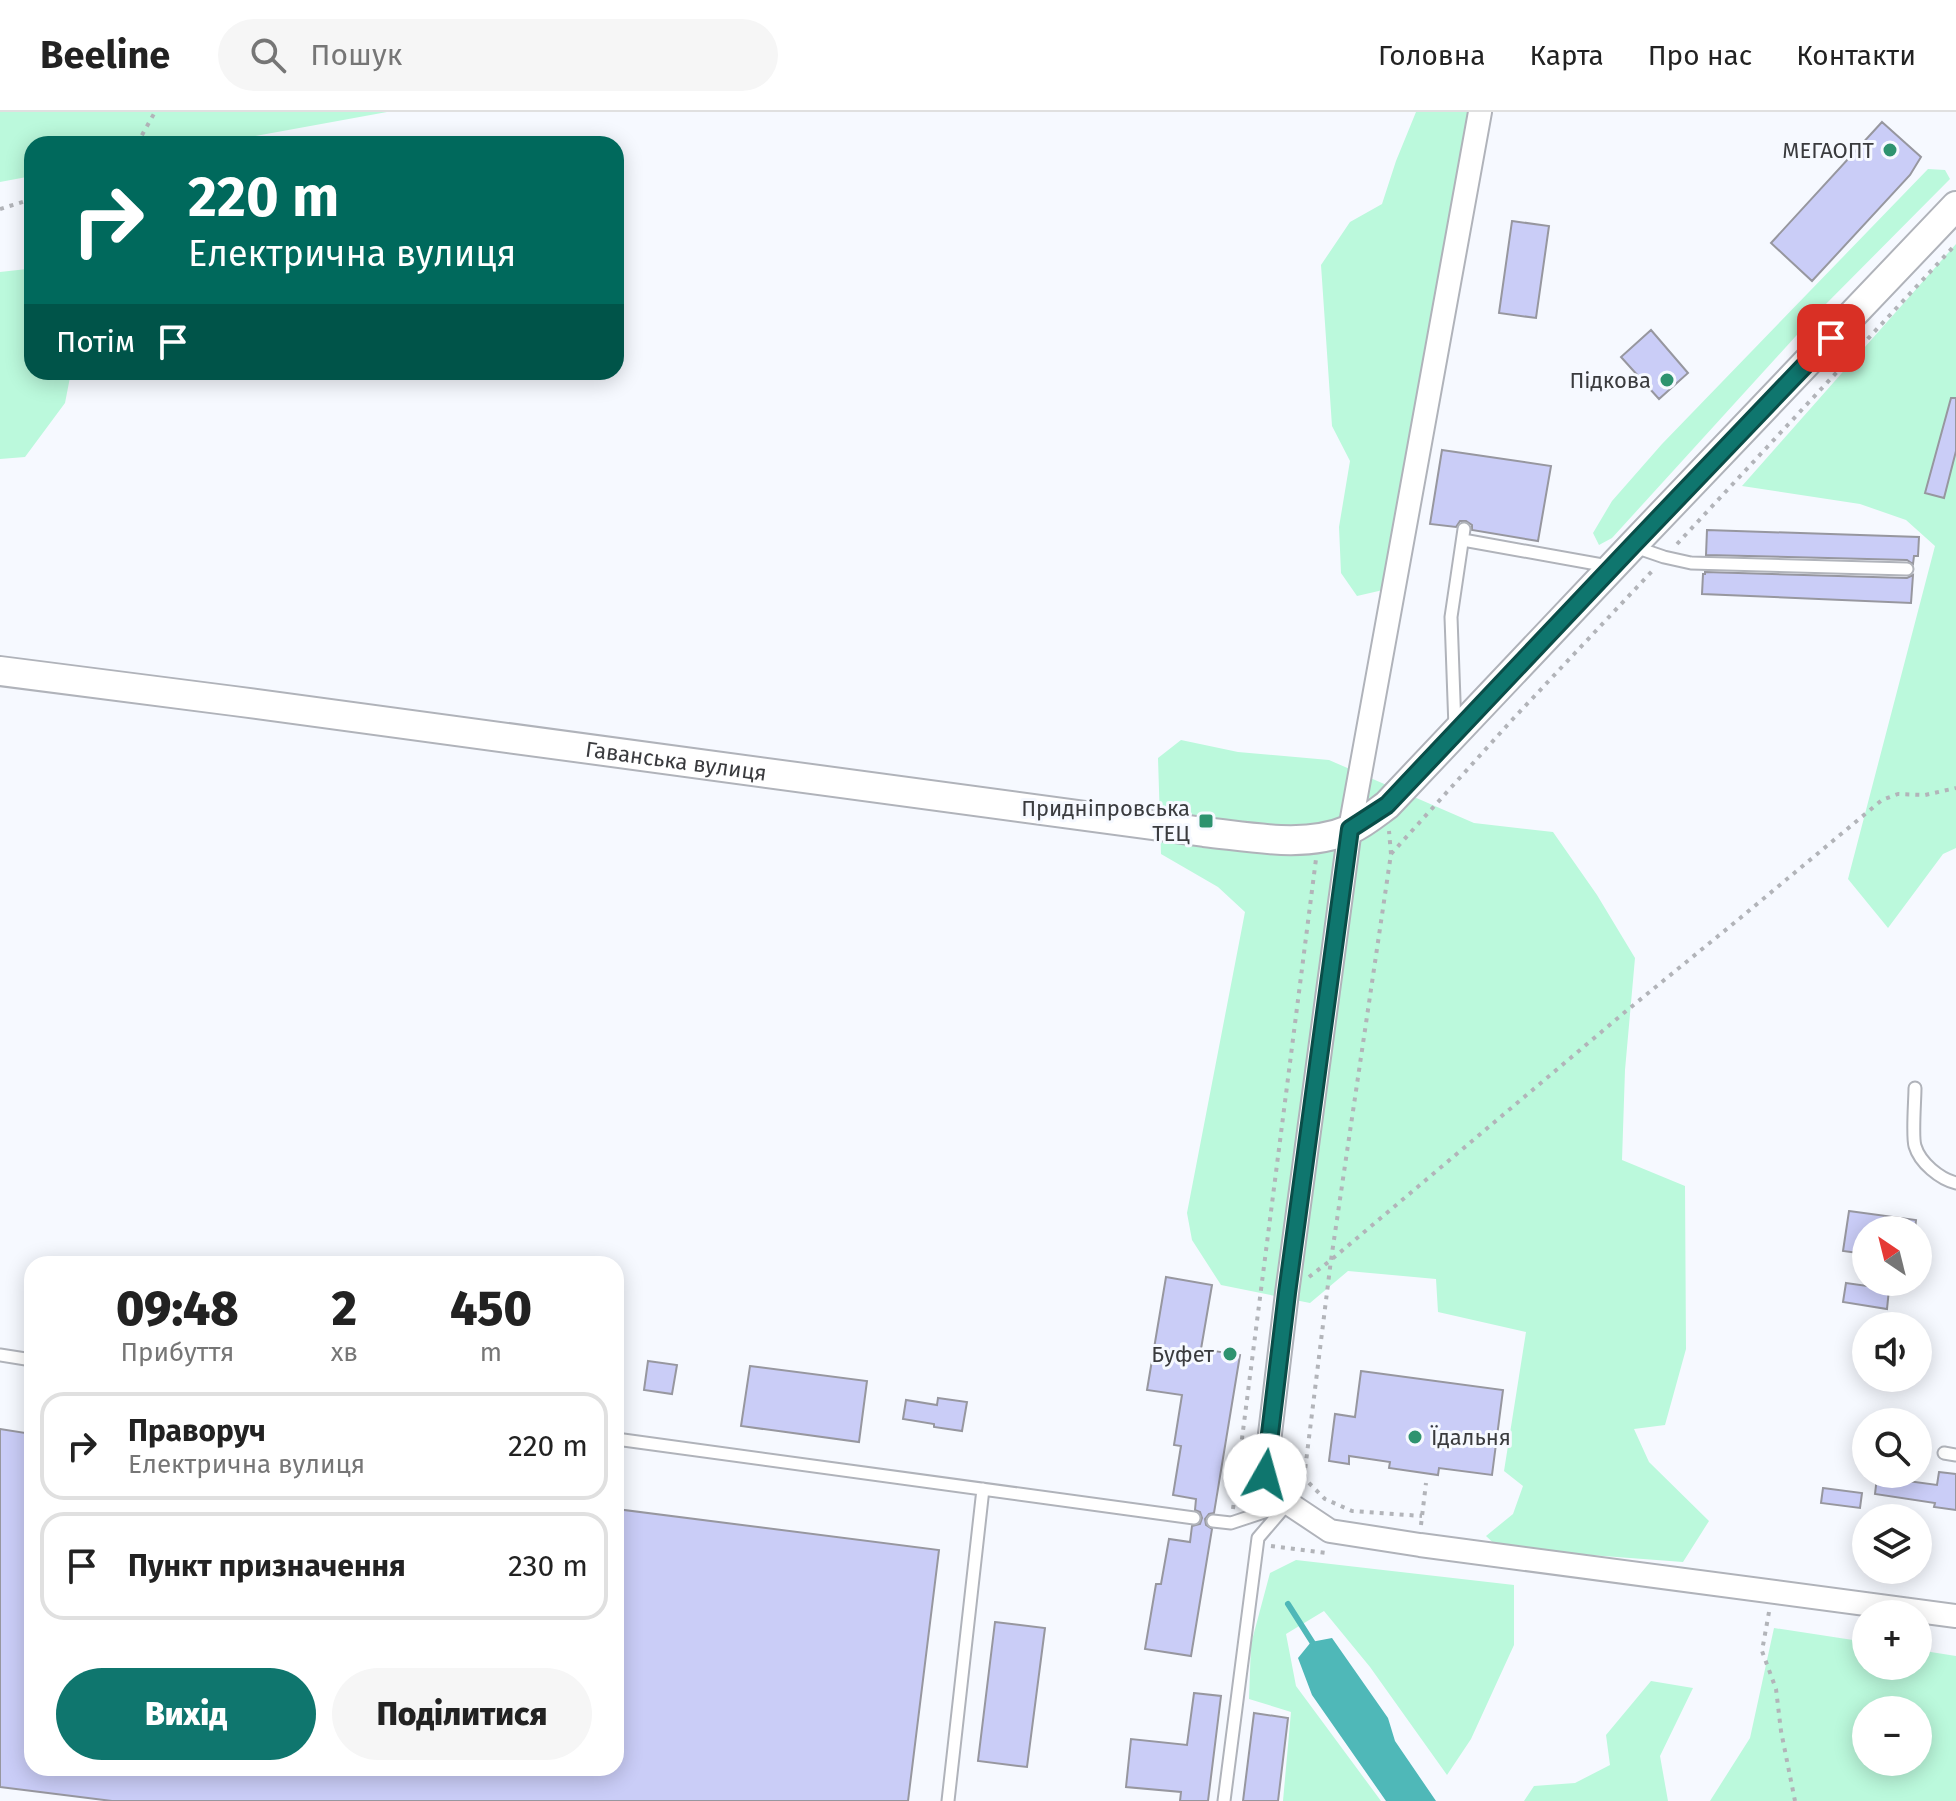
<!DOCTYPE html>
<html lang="uk">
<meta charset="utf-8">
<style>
:root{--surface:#fff;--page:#f6f6f6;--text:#222;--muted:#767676;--line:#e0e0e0;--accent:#0f766e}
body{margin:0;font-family:"Fira Sans",sans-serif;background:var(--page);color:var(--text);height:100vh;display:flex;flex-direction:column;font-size:30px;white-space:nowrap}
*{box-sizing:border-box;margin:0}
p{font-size:26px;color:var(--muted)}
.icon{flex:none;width:44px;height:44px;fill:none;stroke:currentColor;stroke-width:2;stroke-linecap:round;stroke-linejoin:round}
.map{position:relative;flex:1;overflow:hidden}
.drawer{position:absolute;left:24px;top:1144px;width:600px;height:520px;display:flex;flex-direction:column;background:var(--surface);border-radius:24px;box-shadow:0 4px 20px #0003}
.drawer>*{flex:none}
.top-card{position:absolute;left:24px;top:24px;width:600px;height:244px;border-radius:24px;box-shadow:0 4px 20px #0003;background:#00695c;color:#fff;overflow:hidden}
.needle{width:52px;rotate:325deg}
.fabs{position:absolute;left:1852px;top:1104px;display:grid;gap:16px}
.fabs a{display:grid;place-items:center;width:80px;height:80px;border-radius:50%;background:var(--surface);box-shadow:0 4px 20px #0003;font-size:40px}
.pin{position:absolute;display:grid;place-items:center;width:68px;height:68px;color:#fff;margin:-34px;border-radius:16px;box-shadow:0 4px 12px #0006}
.me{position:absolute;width:88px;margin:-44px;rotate:7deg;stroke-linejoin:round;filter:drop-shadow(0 0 6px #0008)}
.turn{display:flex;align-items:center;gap:28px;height:168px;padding:0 32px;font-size:36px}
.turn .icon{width:104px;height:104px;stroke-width:2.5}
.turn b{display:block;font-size:56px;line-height:68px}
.then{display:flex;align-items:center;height:76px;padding:0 32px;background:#0003;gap:16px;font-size:30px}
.eta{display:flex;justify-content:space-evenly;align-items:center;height:136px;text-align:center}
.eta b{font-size:48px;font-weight:800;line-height:56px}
.button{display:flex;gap:16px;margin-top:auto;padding:16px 32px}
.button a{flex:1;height:92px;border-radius:48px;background:var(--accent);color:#fff;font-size:32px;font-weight:800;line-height:92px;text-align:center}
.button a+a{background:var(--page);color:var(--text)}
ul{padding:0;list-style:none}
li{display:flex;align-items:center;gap:24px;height:108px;margin:0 16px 12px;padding:0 16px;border:4px solid var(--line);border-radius:24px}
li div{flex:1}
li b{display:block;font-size:30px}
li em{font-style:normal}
header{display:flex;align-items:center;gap:48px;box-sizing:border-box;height:112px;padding:0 40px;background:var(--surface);border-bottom:2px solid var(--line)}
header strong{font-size:38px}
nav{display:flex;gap:44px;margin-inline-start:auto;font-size:28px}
.search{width:560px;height:72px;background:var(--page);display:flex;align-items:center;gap:20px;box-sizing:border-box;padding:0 28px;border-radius:44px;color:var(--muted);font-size:30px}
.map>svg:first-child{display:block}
.green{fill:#bbf9dc;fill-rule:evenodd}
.water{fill:#4fb8b8}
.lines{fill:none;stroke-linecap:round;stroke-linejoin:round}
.stream{stroke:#4fb8b8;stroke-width:6}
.building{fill:#cacdf7;stroke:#97979f;stroke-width:2}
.service-casing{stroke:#b0b3ba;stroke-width:15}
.minor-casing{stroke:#b0b3ba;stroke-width:26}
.tertiary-casing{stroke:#b0b3ba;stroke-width:32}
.path{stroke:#b2b4b9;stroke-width:4;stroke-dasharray:4 6;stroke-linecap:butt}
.service{stroke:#fff;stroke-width:11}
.minor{stroke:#fff;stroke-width:22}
.tertiary{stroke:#fff;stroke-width:28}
.route-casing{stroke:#0a4d48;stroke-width:20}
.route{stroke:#0f766e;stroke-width:14}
.poi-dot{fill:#2e936f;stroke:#f6f9ff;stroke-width:3}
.labels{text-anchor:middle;stroke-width:6;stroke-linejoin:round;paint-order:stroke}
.poi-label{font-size:22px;fill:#3a3b3e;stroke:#f6f9ff;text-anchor:end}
.street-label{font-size:22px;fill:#3a3b3e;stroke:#f6f9ff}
</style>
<header>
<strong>Beeline</strong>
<div class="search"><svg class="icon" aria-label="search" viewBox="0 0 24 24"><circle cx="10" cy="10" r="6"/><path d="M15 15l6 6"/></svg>Пошук</div>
<nav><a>Головна</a><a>Карта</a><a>Про нас</a><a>Контакти</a></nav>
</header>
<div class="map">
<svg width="1956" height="1689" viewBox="0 0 1956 1689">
<rect width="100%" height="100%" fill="#f6f9ff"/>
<path class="green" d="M 0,0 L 387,0 L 211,32 L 32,32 L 32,64 L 0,70 Z
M 1416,0 L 1472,0 L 1400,409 L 1386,453 L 1383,478 L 1357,484 L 1341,461 L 1339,415 L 1350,349 L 1332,314 L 1321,153 L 1350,110 L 1382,92 L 1396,49 Z
M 1928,57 L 1945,58 L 1950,67 L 1816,202 L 1612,426 L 1599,433 L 1593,421 L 1612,389 L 1662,332 Z
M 1956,132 L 1956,736 L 1943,742 L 1888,816 L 1848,767 L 1935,434 L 1906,408 L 1860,392 L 1742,374 Z
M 27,157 L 32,164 L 32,260 L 71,260 L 65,291 L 25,345 L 0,347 L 0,160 Z
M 1181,628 L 1238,640 L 1329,648 L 1474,711 L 1553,720 L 1597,783 L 1635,846 L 1625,958 L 1622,1048 L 1685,1074 L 1686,1237 L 1665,1313 L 1634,1317 L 1649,1350 L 1709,1409 L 1683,1450 L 1537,1439 L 1505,1442 L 1486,1424 L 1513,1402 L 1523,1374 L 1504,1359 L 1526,1220 L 1438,1200 L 1436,1167 L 1348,1159 L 1310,1191 L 1221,1173 L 1192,1128 L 1187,1101 L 1245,800 L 1218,775 L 1161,742 L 1158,646 Z
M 1296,1448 L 1514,1473 L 1514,1533 L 1471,1627 L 1447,1663 L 1370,1555 L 1324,1499 L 1286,1522 L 1296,1574 L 1381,1689 L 1283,1689 L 1291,1600 L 1249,1587 L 1251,1532 L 1270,1461 Z
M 1774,1516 L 1866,1530 L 1866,1554 L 1918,1554 L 1918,1538 L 1956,1544 L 1956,1689 L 1710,1689 L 1750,1626 ZM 1918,1598 L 1918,1650 L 1866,1650 L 1866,1598 Z
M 1651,1569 L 1693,1576 L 1660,1644 L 1668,1689 L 1524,1689 L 1534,1674 L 1575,1671 L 1610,1653 L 1606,1623 Z"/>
<path class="water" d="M 1332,1526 L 1388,1606 L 1395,1629 L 1436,1689 L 1386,1689 L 1312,1583 L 1298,1546 L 1311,1530 Z"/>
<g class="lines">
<path class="stream" d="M 1288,1492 L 1316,1536"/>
</g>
<path class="building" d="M 1882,10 L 1921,45 L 1910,63 L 1812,169 L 1771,131 Z
M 1512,109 L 1549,114 L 1536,206 L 1499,201 Z
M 1651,218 L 1688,261 L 1659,287 L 1621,245 Z
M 1951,286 L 1956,286 L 1956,339 L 1944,386 L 1925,381 Z
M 1442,338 L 1551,354 L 1538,429 L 1472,418 L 1472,413 L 1466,409 L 1460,409 L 1456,415 L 1430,412 Z
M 1707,418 L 1919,425 L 1918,444 L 1914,444 L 1913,452 L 1907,448 L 1706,443 Z
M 1705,460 L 1907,466 L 1913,463 L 1911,491 L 1702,482 L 1703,462 L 1705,462 Z
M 1849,1099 L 1916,1108 L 1915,1118 L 1866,1118 L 1866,1142 L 1843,1139 Z
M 1166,1165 L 1212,1173 L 1201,1237 L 1240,1243 L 1214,1401 L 1209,1402 L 1205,1407 L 1206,1413 L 1212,1417 L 1191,1544 L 1145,1537 L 1156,1472 L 1161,1472 L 1169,1427 L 1190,1430 L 1192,1414 L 1200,1412 L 1202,1406 L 1200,1400 L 1195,1398 L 1196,1387 L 1173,1383 L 1181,1334 L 1174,1333 L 1182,1283 L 1147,1278 Z
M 1846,1171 L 1889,1177 L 1887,1197 L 1843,1190 Z
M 648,1249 L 677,1253 L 672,1282 L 644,1278 Z
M 750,1254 L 867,1269 L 859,1330 L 741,1314 Z
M 1361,1259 L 1503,1278 L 1492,1363 L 1439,1356 L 1438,1363 L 1389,1356 L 1390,1350 L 1349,1344 L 1349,1352 L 1329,1349 L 1335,1302 L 1355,1305 Z
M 938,1286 L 967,1290 L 962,1319 L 934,1315 L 934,1312 L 903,1307 L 906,1288 L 937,1293 Z
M 0,1317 L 32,1322 L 32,1656 L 616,1656 L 616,1397 L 939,1438 L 908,1689 L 112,1689 L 0,1675 Z
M 1939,1360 L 1956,1362 L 1956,1398 L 1934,1395 L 1935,1391 L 1875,1382 L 1877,1365 L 1937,1373 Z
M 1823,1376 L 1862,1381 L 1860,1396 L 1821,1391 Z
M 995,1510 L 1045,1516 L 1027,1655 L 978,1649 Z
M 1194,1581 L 1221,1584 L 1208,1689 L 1180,1689 L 1181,1680 L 1126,1675 L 1131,1627 L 1187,1633 Z
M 1254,1601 L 1288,1606 L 1278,1689 L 1243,1689 Z"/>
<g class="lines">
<defs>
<path id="service" d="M 1463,428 L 1608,454
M 1632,434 L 1664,445 L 1691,451 L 1907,457
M 1455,616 L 1451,505 L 1464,417
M 1915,976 C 1915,988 1912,1024 1915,1034 C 1920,1051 1940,1067 1956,1071
M 0,1243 L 32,1248
M 616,1327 L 1194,1406
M 1944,1341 L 1956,1343
M 1213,1409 L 1231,1411 L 1288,1392
M 948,1689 L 983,1377
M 1224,1689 L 1258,1426 L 1288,1391"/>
<path id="minor" d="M 1480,0 L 1350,717 L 1287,1181 L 1265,1363 L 1288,1391 L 1330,1419 L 1420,1433 L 1956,1504"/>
<g id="tertiary">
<path id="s1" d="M 0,559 L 234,589 L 1204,720 C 1252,725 1305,737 1351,717 C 1364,711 1376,701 1387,693 L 1632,434 L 1956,94"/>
</g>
</defs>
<use href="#service" class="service-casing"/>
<use href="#minor" class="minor-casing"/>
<use href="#tertiary" class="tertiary-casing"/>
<path class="path" d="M 137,32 L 155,0
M 0,97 L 32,87
M 1677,432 L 1956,132
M 1391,742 L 1512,608 L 1655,456
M 1309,1165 L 1331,1148 L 1625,900 L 1739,807 L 1882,688 L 1898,682 L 1925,683 L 1956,676
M 1291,1365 L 1304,1366 L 1325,1387 L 1352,1399 L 1422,1404
M 1304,1366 L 1331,1148 L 1391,742 L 1389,719
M 1233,1397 L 1316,747
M 1421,1413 L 1426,1371
M 1271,1434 L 1326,1441
M 1769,1500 L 1762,1539 L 1776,1577 L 1781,1619 L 1795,1689"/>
<use href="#service" class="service"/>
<use href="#minor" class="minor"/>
<use href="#tertiary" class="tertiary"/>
</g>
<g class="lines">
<defs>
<path id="route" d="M 1265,1363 L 1287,1181 L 1350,717 L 1387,693 L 1632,434 L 1831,226"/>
</defs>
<use href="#route" class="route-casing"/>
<use href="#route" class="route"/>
</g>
<g class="poi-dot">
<circle cx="1890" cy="38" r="8"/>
<circle cx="1667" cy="268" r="8"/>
<rect x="1198" y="701" width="16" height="16" rx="4"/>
<circle cx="1230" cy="1242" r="8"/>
<circle cx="1415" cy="1325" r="8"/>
</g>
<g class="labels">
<g class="poi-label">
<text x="1874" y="46">МЕГАОПТ</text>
<text x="1651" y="276">Підкова</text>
<text x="1190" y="704">Придніпровська<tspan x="1190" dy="25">ТЕЦ</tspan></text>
<text x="1214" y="1250">Буфет</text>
<text x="1431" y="1333" text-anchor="start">Їдальня</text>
</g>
<g class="street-label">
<text dy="8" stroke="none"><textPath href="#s1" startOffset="682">Гаванська вулиця</textPath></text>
</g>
</g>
</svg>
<div class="fabs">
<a><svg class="needle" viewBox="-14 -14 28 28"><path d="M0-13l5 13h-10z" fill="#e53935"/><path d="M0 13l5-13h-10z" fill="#767676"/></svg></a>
<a><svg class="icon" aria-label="sound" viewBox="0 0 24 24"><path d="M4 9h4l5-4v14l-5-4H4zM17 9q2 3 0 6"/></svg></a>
<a><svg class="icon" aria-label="search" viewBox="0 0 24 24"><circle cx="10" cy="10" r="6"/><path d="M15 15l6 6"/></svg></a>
<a><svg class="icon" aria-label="layers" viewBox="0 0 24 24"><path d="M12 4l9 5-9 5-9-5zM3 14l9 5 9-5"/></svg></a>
<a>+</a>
<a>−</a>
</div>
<div class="pin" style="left:1831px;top:226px;background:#d93025"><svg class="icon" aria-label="arrive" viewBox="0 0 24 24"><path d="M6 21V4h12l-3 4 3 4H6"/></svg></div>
<svg class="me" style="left:1265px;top:1363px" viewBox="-20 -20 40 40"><circle r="19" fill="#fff"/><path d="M0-13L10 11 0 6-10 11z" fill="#0f766e"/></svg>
<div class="top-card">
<div class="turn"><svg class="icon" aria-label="right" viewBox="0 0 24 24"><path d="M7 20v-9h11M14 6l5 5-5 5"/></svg><div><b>220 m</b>Електрична вулиця</div></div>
<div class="then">Потім<svg class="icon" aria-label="arrive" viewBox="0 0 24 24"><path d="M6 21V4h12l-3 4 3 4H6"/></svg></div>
</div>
<section class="drawer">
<div class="eta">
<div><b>09:48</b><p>Прибуття</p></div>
<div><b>2</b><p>хв</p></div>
<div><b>450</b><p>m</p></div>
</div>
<ul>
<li><svg class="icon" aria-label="right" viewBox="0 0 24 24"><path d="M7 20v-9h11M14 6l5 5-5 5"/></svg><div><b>Праворуч</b><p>Електрична вулиця</p></div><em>220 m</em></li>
<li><svg class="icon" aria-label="arrive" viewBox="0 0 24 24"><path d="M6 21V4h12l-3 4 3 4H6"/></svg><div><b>Пункт призначення</b></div><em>230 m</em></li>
</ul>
<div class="button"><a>Вихід</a><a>Поділитися</a></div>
</section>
</div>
